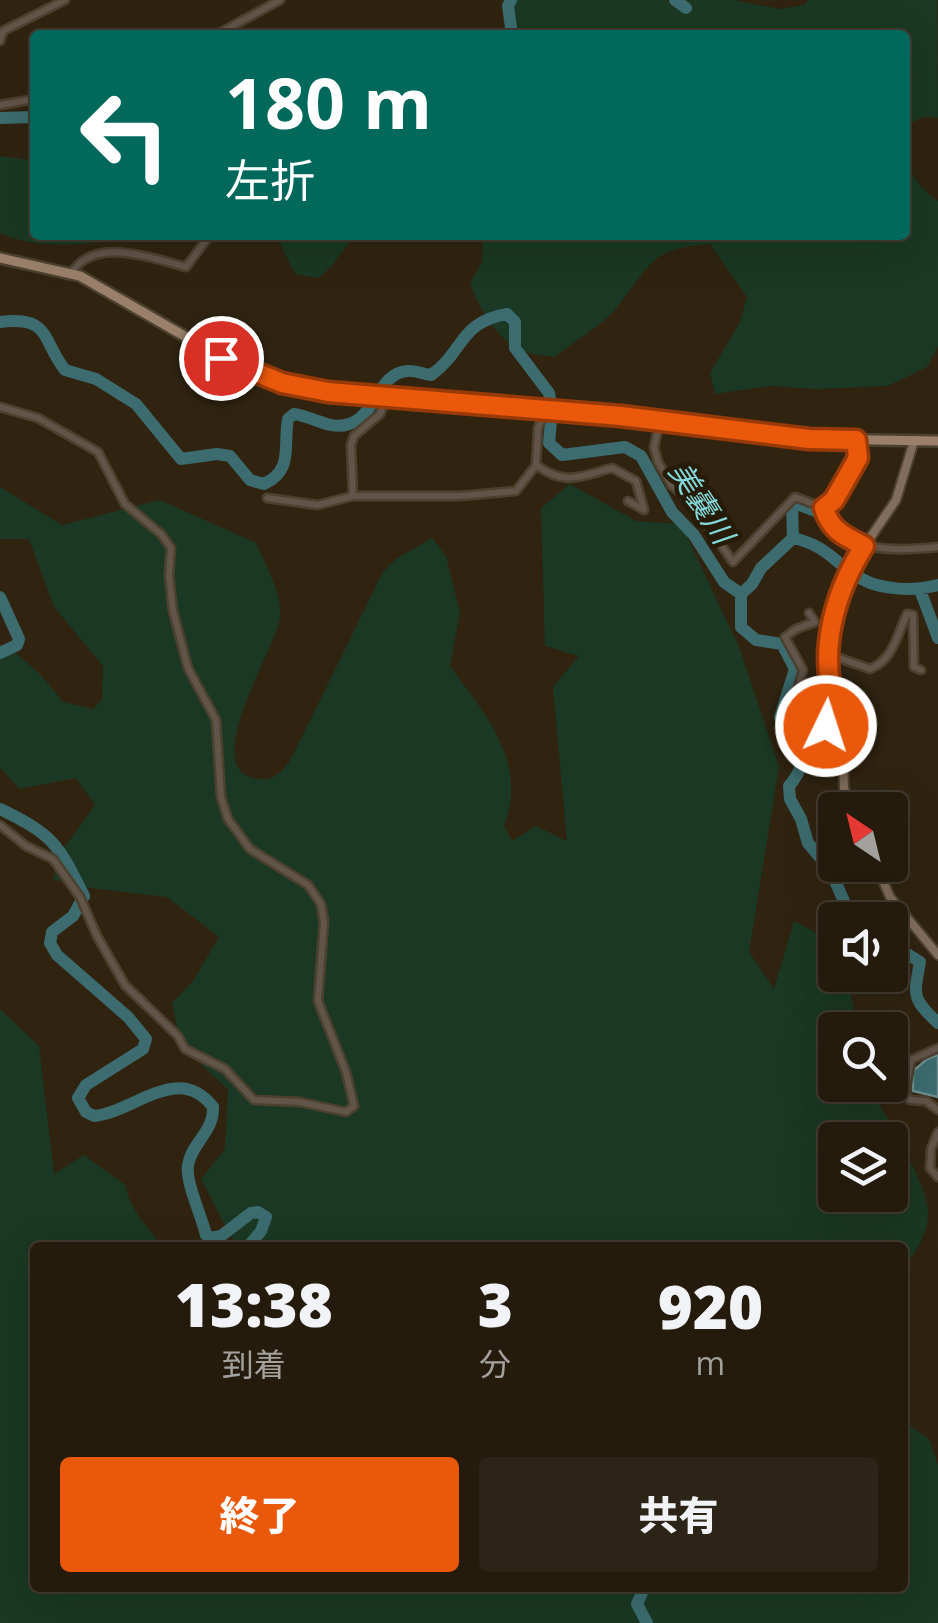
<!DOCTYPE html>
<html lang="ja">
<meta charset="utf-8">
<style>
:root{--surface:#241b0d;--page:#2c2416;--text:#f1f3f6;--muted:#a3a19d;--line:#41392e;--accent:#ea580c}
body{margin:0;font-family:"Open Sans","Noto Sans JP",sans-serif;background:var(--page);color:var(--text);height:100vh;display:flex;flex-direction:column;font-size:38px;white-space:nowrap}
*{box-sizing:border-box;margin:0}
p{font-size:32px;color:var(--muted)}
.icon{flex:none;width:55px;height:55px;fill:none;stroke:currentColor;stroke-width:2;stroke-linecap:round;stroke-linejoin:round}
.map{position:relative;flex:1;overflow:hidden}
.drawer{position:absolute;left:30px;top:1242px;width:878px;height:350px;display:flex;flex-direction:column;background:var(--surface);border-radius:10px;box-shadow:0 10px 40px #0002,0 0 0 2px var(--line)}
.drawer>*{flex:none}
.guide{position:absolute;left:30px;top:30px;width:880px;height:210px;border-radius:10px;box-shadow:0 10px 40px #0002,0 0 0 2px var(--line);background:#00695c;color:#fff;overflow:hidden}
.needle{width:65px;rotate:325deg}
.controls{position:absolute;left:818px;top:792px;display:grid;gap:20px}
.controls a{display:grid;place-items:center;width:90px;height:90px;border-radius:10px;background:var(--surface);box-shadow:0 10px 40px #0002,0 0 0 2px var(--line);font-size:50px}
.pin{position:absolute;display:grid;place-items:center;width:85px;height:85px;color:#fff;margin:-42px;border:5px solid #fff;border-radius:50%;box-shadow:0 2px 10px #0007}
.me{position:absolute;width:110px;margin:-55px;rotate:4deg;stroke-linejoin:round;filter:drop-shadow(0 0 8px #0008)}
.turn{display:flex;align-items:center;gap:35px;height:210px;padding:0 30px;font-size:45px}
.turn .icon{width:130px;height:130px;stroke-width:2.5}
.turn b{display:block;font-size:70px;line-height:85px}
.eta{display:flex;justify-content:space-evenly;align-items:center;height:170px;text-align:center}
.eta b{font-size:60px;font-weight:800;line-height:70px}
.primary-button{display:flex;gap:20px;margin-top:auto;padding:20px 30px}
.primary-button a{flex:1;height:115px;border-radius:10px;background:var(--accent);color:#fff;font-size:40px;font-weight:800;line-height:115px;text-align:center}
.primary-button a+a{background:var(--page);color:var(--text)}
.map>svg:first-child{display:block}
.green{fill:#1a3823;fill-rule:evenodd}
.water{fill:#3c6c6f;stroke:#6d8c8b;stroke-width:2.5}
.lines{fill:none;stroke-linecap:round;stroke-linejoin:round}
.river{stroke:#3c6c6f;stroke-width:12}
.street-casing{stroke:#4c412f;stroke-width:11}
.secondary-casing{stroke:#4c412f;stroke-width:12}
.primary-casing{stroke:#4c412f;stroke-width:14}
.street{stroke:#615449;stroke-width:6}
.secondary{stroke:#816d5c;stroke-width:8}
.primary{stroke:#9a806b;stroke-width:9}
.route-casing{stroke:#983908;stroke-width:25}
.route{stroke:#ea580c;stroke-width:18}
.labels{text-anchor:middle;stroke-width:9;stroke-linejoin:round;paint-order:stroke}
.water-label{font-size:30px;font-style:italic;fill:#83d8dc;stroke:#261b07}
</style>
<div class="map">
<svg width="938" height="1623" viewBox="0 0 938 1623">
<rect width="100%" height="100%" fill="#302411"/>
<path class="green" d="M 508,0 L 666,0 L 691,13 L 691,7 L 686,0 L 733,0 L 780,9 L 804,5 L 808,0 L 937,0 L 938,118 C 923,114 913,119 905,132 L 905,35 L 515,35 Z
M 0,156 L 35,161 L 35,235 L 121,235 C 88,249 32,248 0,233 Z
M 905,157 C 911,176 921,190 938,201 L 938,346 L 927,367 L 888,386 L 816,389 L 770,386 L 715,394 L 710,373 L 740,322 L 747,297 L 710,244 C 648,249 652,264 617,307 C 602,326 574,341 555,357 C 545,355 532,355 523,351 C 498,341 478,307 470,283 L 482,263 L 483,235 L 905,235 Z
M 276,235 L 358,235 C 342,246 337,265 318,278 L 295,274 Z
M 570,484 L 636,521 L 681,524 L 739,647 L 779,767 L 749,952 L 774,989 L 794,921 C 821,935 835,943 835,975 L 843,975 L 851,995 L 858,1030 L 835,1030 L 835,1085 L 870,1085 C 884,1118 928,1181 928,1214 C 928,1236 914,1253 903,1270 L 902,1248 L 266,1248 L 261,1238 L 236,1247 L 201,1179 L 225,1149 L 228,1090 L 181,1045 L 172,1003 L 193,981 L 219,937 L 167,897 L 83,887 L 53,879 L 64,848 L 95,805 L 76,778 L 19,789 L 0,767 L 0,657 L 11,649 L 40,674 L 63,702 L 93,709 L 102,699 L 103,666 L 54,607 L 29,539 L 0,539 L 0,487 L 62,525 L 160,500 L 256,543 C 265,564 282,593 280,616 C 278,647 194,773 259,779 C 274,781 281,772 290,761 L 383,572 L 396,559 L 432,538 L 446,556 L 460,613 L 450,666 C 486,716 528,761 504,826 L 512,841 L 536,826 L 567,841 L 553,687 L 579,656 L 545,646 L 541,508 ZM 835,1140 L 890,1140 L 890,1195 L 835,1195 Z
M 0,1009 L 39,1046 L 54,1174 L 84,1155 L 125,1185 C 132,1215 146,1222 161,1247 L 35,1248 L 35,1588 L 902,1588 L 903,1421 L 929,1439 L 938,1465 L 938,1623 L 0,1623 Z"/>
<path class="water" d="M 938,1055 L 938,1097 L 913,1091 L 913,1071 L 927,1059 Z"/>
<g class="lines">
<path class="river" d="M 511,0 L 508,6 L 512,35
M 675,0 L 686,8
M 0,118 L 35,117
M 0,322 C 51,316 41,339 65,370 L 96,379 L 136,404 L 181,459 L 217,454 L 230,456 L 250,480 L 264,484 C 294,470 283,446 288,419 L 294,414 C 312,416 330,431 349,424 C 376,416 378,373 407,371 C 414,370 423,374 431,375 C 464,352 459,322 507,314 L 515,322 L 515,348 L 549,393 L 552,410 L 549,443 L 562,455 L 625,447 L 641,456 L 672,512 L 694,535 L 724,582 L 741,594 L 752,584 L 761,568 L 793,538 C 828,546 833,562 860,578 C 882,591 915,591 938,585
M 793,538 L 792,506 L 797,504 L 815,511
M 920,590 L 938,638
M 741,594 L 741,627 L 756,640 L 782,644 L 795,669 L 780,717 C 794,745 815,756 789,786 L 790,799 L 801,819 L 808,843 L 830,869 L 852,920
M 0,597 L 19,639 L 17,645 L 0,653
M 0,809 C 54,835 58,844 84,896 L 73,916 L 52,932 L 50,943 L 57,955 L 128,1017 L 146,1039 L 143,1049 L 86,1085 L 78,1098 L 86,1112 L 94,1116 C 135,1112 178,1062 213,1107 C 214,1132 192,1142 188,1165 C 185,1181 202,1217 206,1235 L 210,1238 L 221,1236 L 251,1213 L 258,1212 L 266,1217 L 261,1231 L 247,1248
M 890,943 L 920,962 C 914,995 911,998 938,1023
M 644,1588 L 637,1604 L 647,1623"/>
<defs>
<path id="street" d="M 216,35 L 280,0
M 0,41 L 3,31 L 65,0
M 0,105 L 35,99
M 71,274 C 93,235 154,259 186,267 L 210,235
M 0,407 L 38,418 L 98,452 L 125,504 L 161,534 L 171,548 L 169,575 L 173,611 L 188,668 L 216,720 L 221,797 L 228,819 L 250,849 L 308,885 L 321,904 L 324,922 L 318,1001 L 346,1072 L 354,1106 L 346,1112 L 300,1102 L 254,1100 L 225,1069 L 185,1049 L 178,1036 L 125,985 L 97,936 L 80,897 L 53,859 L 26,846 L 0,825
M 660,421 L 654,447 L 658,462 L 672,486 L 690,500 L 733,562 L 795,497 L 824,508
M 856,440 L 858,458 L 834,501 L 824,508 C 836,555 900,551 938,547
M 536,465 C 565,486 579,477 612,468 L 636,481 L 644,510 L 628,501
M 353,496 L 351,445 L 354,436 L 380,414 L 387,397
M 267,498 L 318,505 L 353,496 L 460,496 L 516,491 L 536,465 L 538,428 L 545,411
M 809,613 L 815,622 L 796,629 L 785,637 L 803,670 L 798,688 L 786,707 L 789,718 L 815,745 L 837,708
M 828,654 L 870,669 C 893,660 897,635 907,614 L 913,615 L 914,667 L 921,670
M 938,1048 L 911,1060 L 905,1093 L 910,1100 L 926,1101 L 938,1110
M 938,1132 L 931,1149 L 930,1168 L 938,1177"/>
<path id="secondary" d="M 852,810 L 844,788 L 842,720 L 831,692 L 827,665 L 833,623 L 849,569 L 896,500 L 914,441
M 876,865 L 890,897 L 938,955"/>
<path id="primary" d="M 0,258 L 80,276 L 240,368 L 282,383 L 328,393 L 621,417 L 809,439 L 938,441"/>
</defs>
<use href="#street" class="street-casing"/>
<use href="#secondary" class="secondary-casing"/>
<use href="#primary" class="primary-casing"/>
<use href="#street" class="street"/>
<use href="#secondary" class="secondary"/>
<use href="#primary" class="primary"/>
</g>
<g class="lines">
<defs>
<path id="route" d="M 221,358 L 282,383 L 328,392 L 621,416 L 809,439 L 856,440 L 858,458 L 834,500 L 824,508 C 830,530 844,536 864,546 C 835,592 816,655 837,708 L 826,726"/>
</defs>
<use href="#route" class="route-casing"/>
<use href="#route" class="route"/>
</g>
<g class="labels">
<g class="water-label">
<text transform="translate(701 503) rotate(57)" y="10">美嚢川</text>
</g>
</g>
</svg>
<div class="controls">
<a><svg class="needle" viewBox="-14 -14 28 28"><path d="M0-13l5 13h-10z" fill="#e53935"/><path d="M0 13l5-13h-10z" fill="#a3a19d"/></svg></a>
<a><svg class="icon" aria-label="sound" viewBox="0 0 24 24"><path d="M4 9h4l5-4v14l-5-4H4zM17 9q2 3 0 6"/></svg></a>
<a><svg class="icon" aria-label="search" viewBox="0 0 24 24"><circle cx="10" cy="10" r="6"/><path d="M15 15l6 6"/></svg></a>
<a><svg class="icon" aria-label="layers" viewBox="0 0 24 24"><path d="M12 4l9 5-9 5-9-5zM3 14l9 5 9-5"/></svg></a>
</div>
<div class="pin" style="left:221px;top:358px;background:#d93025"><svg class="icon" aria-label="arrive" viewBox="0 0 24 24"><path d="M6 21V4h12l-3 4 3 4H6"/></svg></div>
<svg class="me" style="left:826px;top:726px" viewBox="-20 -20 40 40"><circle r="17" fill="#ea580c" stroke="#fff" stroke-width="3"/><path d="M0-11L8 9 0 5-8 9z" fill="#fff"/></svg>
<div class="guide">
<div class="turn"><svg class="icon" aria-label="left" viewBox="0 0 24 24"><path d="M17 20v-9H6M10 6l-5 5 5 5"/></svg><div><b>180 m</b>左折</div></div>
</div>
<section class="drawer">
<div class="eta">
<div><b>13:38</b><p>到着</p></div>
<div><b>3</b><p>分</p></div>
<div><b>920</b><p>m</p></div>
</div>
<div class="primary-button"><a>終了</a><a>共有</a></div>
</section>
</div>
